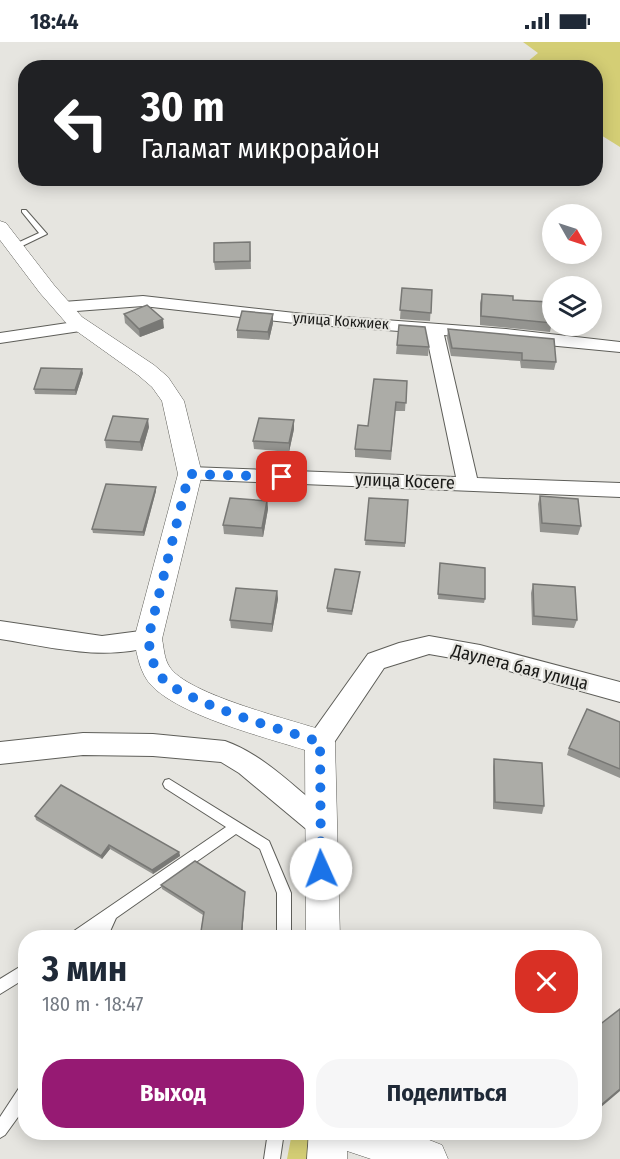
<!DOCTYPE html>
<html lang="ru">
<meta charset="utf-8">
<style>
:root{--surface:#fff;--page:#f6f6f7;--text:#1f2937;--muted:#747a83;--accent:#961a73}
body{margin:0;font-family:"Fira Sans Condensed",sans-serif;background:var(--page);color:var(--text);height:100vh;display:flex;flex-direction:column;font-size:22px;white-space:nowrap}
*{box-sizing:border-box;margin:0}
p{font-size:20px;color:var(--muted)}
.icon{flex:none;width:33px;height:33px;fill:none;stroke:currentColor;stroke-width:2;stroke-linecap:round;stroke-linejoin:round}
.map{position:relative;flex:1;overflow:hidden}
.sheet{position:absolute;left:18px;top:888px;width:584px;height:210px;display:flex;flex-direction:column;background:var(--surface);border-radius:24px;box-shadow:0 3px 15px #0003}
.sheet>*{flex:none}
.banner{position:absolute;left:18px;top:18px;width:585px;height:126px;border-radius:24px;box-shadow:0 3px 15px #0003;background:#202124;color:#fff;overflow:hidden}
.needle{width:39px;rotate:129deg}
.controls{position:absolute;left:542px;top:162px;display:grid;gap:12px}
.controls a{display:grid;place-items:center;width:60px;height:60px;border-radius:50%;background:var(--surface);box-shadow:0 3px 15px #0003;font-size:30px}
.pin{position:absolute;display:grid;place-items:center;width:51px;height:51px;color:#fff;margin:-26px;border-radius:12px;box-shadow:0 3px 9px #0006}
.me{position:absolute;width:66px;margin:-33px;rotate:358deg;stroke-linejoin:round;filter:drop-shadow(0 0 4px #0008)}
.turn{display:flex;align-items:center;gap:21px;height:126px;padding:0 24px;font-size:27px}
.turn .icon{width:78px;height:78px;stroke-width:2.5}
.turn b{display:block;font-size:42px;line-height:51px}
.round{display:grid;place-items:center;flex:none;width:63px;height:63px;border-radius:24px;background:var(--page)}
.head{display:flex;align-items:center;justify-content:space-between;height:102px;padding:0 24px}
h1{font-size:36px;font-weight:700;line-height:45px}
.primary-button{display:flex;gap:12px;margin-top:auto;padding:12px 24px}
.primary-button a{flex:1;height:69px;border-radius:24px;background:var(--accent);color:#fff;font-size:24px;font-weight:700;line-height:69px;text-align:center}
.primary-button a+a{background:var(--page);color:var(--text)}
.status{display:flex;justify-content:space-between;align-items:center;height:42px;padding:0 30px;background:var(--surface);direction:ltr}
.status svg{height:16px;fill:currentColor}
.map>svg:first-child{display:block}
.green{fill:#d4ce75}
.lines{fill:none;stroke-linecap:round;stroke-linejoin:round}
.service-casing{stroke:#5e5e59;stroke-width:2}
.minor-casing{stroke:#5e5e59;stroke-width:2}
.tertiary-casing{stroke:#5e5e59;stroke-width:1}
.service{fill:#fff;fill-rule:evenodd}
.minor{fill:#fff;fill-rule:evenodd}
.tertiary{fill:#fff;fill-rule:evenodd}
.wall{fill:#949490}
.shaded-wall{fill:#787875}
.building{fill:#acaca7;stroke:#787875;stroke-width:1.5}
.route{stroke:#1a73e8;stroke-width:10;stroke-dasharray:0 18}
.labels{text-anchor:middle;stroke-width:4.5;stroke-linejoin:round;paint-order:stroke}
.far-street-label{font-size:15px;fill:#191917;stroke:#e6e5e0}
.street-label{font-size:18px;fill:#191917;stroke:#e6e5e0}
</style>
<div class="status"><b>18:44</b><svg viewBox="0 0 49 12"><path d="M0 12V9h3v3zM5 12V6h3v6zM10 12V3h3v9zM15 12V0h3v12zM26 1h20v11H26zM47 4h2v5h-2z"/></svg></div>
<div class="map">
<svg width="620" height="1117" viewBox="0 0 620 1117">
<rect width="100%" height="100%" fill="#e6e5e0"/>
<path class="green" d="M 523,0 L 620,0 L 620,105 L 596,90 L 596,26 L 521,25 L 538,11 Z
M 292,1091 L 317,1091 L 315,1117 L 287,1117 Z"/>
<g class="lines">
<defs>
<path id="service" d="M 22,168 L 26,168 L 47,192 L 16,207 L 12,205 L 13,203 L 39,191 L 22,170 Z
M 169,737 L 269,799 L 291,851 L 291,896 L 277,896 L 277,851 L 260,807 L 236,792 L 116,876 L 107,896 L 93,896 L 96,890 L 88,896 L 69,896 L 71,891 L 226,785 L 165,746 L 163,742 L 165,738 Z
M 26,921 L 26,936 L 0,952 L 0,937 Z
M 26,1041 L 26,1064 L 5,1093 L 0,1096 L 0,1075 L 21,1043 Z
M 268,1090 L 284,1090 L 280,1117 L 264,1117 Z"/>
<path id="minor" d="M 143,254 L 304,272 L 506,287 L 620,300 L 620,310 L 444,293 L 477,436 L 620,441 L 620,455 L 183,437 L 180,432 L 183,427 L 190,425 L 456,435 L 426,291 L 304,282 L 143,264 L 63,270 L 55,265 L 63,260 Z
M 81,279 L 87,280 L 90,284 L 87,288 L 0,301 L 0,291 Z
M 0,579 L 102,594 L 148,588 L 156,591 L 160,597 L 156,603 C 105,620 51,605 0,597 Z
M 429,594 L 480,603 L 620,640 L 620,660 L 480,621 L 429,612 L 384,626 L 329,708 L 320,711 L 311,708 L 307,700 L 311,692 L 368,612 L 399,601 Z
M 83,691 L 153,692 L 225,699 C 265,713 297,748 329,773 L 333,782 L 329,791 L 320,794 L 311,791 L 239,731 L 221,720 L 153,714 L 83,713 L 0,722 L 0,700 Z"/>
<path id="tertiary" d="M 0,179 L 6,181 L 54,243 L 82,275 L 154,323 L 168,335 L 184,359 L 202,432 L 162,597 C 164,606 164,616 169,624 C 186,653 297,679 331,691 L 335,700 L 340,896 L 306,896 L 305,708 C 264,695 181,674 152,644 C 140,632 137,613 134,597 L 178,432 L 162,359 L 152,345 L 138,333 L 68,283 L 40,251 L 0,198 Z
M 309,1090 L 409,1090 L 442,1103 L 448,1117 L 371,1117 L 347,1109 L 347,1117 L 307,1117 Z"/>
</defs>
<use href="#service" class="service-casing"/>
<use href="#minor" class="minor-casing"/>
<use href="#tertiary" class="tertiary-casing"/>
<use href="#service" class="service"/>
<use href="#minor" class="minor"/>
<use href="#tertiary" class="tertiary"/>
</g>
<path class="wall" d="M 250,200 L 251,227 L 215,228 L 214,220 Z
M 402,246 L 432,248 L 430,279 L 400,277 Z
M 482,252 L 513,258 L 552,280 L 550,290 L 480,283 L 480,261 Z
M 124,272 L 164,286 L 140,295 L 125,281 Z
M 273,281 L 269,298 L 237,296 L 237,288 Z
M 399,283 L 429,305 L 428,314 L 396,312 Z
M 448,287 L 556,320 L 554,328 L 521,326 L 520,319 L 451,314 L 447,296 Z
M 83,331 L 76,353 L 35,352 L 34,347 Z
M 407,339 L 405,369 L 395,369 L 391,418 L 355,415 L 355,407 L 368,384 Z
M 294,378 L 294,387 L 289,410 L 254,407 L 253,399 Z
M 149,385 L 142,409 L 106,406 L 105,398 Z
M 156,449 L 144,494 L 93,491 L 92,487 Z
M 540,454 L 581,484 L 578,493 L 540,490 L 538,462 Z
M 369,456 L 408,458 L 405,505 L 365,503 Z
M 267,459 L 268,467 L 263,495 L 224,492 L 223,483 Z
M 440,521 L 485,557 L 484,561 L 438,557 Z
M 360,530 L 352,573 L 327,570 L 327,566 Z
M 533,542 L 577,578 L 574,586 L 532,583 L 531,551 Z
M 277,549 L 278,557 L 272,590 L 231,586 L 230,578 Z
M 620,680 L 620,736 L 567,713 L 569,706 Z
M 494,717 L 544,764 L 542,772 L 493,767 L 493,725 Z
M 35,774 L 179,810 L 180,814 L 153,832 L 110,807 L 102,817 L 36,778 Z
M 161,843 L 245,850 L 242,896 L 200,896 L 203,873 L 162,847 Z"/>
<path class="shaded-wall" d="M 273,272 L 273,281 L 269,298 L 268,290 Z
M 163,277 L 164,286 L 140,295 L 139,287 Z
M 82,327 L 83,331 L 76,353 L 75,348 Z
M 148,377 L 149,385 L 142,409 L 140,400 Z
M 294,378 L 294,387 L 289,410 L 289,401 Z
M 156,445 L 156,449 L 144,494 L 143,490 Z
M 267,459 L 268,467 L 263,495 L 262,486 Z
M 277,549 L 278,557 L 272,590 L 272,582 Z
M 109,803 L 110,807 L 102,817 L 101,814 Z
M 179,810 L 180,814 L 153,832 L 152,828 Z
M 245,850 L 242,896 L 241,896 Z
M 620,1047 L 620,1049 L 594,1071 L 594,1069 Z"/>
<path class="building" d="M 250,200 L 250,219 L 214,220 L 214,201 Z
M 402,246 L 432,248 L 431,271 L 400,268 Z
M 482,252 L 513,254 L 513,258 L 550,260 L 552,281 L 481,274 Z
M 147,263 L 163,277 L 139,287 L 124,272 Z
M 242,269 L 273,272 L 268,290 L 237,288 Z
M 399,283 L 425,285 L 429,305 L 397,303 Z
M 448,287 L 554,297 L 556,320 L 522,318 L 522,311 L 452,306 Z
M 41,326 L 82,327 L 75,348 L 34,347 Z
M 374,337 L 407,339 L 406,361 L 396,360 L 391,409 L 355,407 L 358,383 L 368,384 Z
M 113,374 L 148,377 L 140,400 L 105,398 Z
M 259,376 L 294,378 L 289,401 L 253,399 Z
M 106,442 L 156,445 L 143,490 L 92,487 Z
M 540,454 L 578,457 L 581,484 L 542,481 Z
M 230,456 L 267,459 L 262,486 L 223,483 Z
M 369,456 L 408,458 L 405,501 L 365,498 Z
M 440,521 L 485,526 L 485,557 L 438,552 Z
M 335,527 L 360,530 L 352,569 L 327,566 Z
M 533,542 L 575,545 L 577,578 L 534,574 Z
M 236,546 L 277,549 L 272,582 L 230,578 Z
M 587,667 L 620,680 L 620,727 L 569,706 Z
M 494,717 L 542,721 L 544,764 L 495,760 Z
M 61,743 L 179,810 L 152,828 L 109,803 L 101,814 L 35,774 Z
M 195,819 L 245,850 L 241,896 L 200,896 L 204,870 L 161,843 Z
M 620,967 L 620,1047 L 594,1069 L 594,987 Z"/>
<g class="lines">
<path class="route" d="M 282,435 L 189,432 L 148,597 C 151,611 152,625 162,636 C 186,661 283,688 320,700 L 321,827"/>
</g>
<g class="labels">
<g class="far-street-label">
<text transform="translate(341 279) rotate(4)" y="5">улица Кокжиек</text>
</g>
<g class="street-label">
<text transform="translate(405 439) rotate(2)" y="6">улица Косеге</text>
<text transform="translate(520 625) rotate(14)" y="6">Даулета бая улица</text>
</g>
</g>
</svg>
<div class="controls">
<a><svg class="needle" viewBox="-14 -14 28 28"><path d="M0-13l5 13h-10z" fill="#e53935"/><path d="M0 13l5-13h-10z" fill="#747a83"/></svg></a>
<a><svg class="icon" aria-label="layers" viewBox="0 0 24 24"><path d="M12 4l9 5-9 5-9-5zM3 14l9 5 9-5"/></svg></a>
</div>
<div class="pin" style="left:282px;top:435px;background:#d93025"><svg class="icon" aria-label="arrive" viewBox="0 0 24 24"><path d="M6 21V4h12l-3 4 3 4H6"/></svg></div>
<svg class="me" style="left:321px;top:827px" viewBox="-20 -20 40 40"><circle r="19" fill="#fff"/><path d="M0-13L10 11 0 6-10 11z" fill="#1a73e8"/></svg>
<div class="banner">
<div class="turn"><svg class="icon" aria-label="left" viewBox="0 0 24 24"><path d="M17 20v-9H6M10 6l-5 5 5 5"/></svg><div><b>30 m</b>Галамат микрорайон</div></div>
</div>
<section class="sheet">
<div class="head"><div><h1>3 мин</h1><p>180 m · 18:47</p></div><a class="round" style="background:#d93025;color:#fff"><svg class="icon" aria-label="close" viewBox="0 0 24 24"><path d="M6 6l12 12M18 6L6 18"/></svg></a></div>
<div class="primary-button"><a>Выход</a><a>Поделиться</a></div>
</section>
</div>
